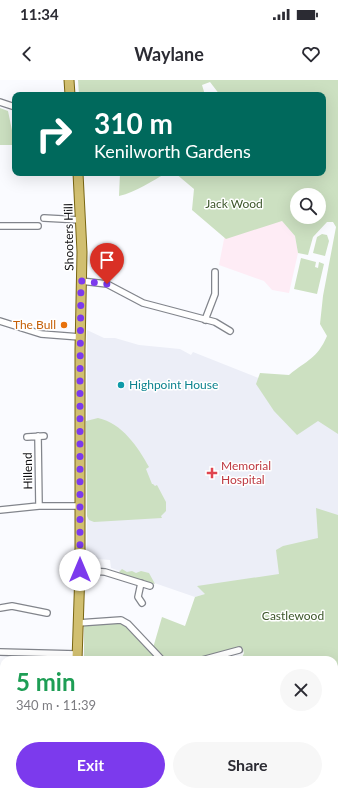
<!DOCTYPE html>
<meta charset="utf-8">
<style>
:root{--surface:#fff;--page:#f7f7f7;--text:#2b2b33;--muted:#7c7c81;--accent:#7c3aed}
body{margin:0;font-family:Lato,sans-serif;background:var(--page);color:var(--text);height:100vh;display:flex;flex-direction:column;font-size:15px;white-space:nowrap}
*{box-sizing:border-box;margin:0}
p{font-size:13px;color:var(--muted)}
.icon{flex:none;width:22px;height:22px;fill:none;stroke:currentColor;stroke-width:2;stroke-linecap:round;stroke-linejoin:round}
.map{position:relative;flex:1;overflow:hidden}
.drawer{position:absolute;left:0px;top:576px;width:338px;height:140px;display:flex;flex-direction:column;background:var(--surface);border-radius:12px 12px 0 0;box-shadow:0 4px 16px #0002}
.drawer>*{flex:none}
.guide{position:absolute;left:12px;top:12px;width:314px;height:84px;border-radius:8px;box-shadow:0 4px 16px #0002;background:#00695c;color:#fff;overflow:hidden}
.tools{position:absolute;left:290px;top:108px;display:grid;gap:8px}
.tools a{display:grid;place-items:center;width:36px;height:36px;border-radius:50%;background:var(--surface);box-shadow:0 4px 16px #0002;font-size:20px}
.pin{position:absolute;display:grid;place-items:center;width:34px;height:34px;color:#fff;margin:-41px -17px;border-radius:50% 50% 50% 0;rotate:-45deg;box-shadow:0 0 4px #0007}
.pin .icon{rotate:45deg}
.me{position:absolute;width:44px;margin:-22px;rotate:0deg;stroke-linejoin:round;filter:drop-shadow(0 0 3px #0008)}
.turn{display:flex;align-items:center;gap:14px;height:84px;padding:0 16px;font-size:18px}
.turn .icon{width:52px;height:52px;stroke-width:2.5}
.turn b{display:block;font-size:28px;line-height:34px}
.round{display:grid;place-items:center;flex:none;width:42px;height:42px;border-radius:21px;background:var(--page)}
.overview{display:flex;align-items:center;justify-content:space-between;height:68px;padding:0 16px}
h1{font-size:24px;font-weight:700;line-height:30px;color:#1e9e55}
.button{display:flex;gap:8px;margin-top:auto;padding:8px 16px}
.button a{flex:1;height:46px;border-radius:24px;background:var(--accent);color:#fff;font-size:16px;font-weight:700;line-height:46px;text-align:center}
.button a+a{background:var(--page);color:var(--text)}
.status{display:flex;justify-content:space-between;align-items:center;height:28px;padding:0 20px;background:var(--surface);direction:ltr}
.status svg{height:11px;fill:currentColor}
header{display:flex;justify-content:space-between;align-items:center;height:52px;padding:0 16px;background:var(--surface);font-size:18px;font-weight:700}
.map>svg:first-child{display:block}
.industrial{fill:#feecf5}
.built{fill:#eceef7}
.green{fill:#cce0c1;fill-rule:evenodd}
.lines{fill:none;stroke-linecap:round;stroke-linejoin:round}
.minor-casing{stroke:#82858c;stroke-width:8}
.primary-casing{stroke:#796612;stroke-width:11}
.minor{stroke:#fff;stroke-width:5.5}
.primary{stroke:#d1bf70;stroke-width:9}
.route{stroke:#7c3aed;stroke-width:7;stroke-dasharray:0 12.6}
.food-dot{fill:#e8710a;stroke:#fff;stroke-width:1.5}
.culture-dot{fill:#0f9aa8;stroke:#fff;stroke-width:1.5}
.health-dot{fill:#e0444e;stroke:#fff;stroke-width:1.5}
.labels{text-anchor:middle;stroke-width:3;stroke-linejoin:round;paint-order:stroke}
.park-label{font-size:12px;fill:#3b5529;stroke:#fff}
.street-label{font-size:12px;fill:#101013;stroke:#fff}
.food-label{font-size:12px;fill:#c56008;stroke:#fff;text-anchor:end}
.culture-label{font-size:12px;fill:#0d838f;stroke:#fff;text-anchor:start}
.health-label{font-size:12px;fill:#be3a42;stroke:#fff;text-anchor:start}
</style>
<div class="status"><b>11:34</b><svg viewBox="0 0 49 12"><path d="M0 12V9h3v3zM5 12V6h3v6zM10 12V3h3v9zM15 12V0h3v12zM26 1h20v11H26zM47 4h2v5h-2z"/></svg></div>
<header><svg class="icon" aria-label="back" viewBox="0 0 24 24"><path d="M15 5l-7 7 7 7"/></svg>Waylane<svg class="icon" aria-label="heart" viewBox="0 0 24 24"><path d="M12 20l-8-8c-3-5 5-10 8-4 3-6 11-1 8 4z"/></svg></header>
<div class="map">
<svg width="338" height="716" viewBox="0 0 338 716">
<rect width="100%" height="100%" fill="#fafbff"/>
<path class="industrial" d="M 282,141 L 295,156 L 298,173 L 289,213 L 272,210 L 264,201 L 219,185 L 225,154 Z"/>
<path class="built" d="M 87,250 L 104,258 L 115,258 L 139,265 L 180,269 L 191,275 L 193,272 L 316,321 L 338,351 L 338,525 L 205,514 L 195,517 L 111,488 L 110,480 L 87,478 Z"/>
<path class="green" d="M 78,0 L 338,0 L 338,354 L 318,341 L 297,355 L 274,331 L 256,304 L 260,293 L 289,295 C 307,280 317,279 327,256 L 320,244 L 323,216 L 336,147 L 333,142 L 327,142 L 313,157 L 308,175 L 298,173 L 295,156 L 282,141 L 226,159 L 192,130 L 194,109 L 175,93 L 323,93 L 323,15 L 220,15 L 210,2 L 202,5 L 205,15 L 79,15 ZM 297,115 L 319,115 L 319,137 L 297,137 Z
M 0,28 L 8,31 L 15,65 L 0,65 Z
M 120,93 L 167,93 C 151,101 137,112 119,116 Z
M 322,154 L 327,155 L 329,161 L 325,176 L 313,173 L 317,157 Z
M 301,178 L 316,182 L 315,187 L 318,188 L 319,182 L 324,184 L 317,214 L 294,209 Z
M 98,338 C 122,343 138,367 149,387 L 146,389 L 152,404 L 153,404 L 155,406 L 157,405 L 166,422 L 166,431 L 161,436 L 162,438 L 94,442 L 89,440 L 87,436 L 86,341 Z
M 316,428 L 338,435 L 338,679 L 334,680 L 334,580 L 241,580 L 244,573 L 242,567 L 199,580 L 84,580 L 84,541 L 125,538 L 137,549 L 153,568 L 162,537 L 185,546 L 195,517 L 205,514 L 197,506 L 279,494 L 276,470 L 283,466 L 318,458 Z
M 122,489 L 127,492 L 132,491 L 136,493 L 141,491 L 149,493 L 155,504 L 121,494 L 119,492 Z
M 334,706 L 338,711 L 338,716 L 92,716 L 92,712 L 334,712 Z"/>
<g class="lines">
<defs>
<path id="minor" d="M 0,22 L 15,27
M 44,138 L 81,140
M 0,146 L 38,146
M 81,201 L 107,204 L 143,223 L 215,242 L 230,251
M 205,240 L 215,214 L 215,192
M 0,241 L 41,254 L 80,257
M 38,356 L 39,426
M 27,357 L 44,356
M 0,430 L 39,426 L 80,426
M 80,490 L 105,492 L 150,506
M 141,503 L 138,517 L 142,523
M 0,528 L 12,526 L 47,533
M 78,543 L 121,540 L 128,544 L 162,580
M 0,572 L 77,574
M 202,580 L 239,570
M 0,594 L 4,595
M 4,685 L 2,690 L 4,697
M 3,716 L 5,712"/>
<path id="primary" d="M 69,0 L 70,15
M 77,580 L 80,490 L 80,270 L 82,172 L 78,93
M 79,712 L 79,716"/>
</defs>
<use href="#minor" class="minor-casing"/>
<use href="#primary" class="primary-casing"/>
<use href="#minor" class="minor"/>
<use href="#primary" class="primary"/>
</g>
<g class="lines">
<path class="route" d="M 80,490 L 80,295 L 81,201 L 107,204"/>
</g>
<circle class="food-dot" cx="64" cy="245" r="4"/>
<circle class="culture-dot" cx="121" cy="305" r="4"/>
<path class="health-dot" d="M210 387h4v4h4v4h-4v4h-4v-4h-4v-4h4z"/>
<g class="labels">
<g class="park-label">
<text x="234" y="128">Jack Wood</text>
<text x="293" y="540">Castlewood</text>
</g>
<g class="street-label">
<text transform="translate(69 157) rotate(-91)" y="4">Shooters Hill</text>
<text transform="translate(28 391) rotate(-91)" y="4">Hillend</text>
</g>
<g class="food-label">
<text x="56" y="249">The Bull</text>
</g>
<g class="culture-label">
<text x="129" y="309">Highpoint House</text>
</g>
<g class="health-label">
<text x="221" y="390">Memorial<tspan x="221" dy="14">Hospital</tspan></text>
</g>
</g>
</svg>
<div class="tools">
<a><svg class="icon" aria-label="search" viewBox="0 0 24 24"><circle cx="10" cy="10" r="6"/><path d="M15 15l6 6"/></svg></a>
</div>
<div class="pin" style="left:107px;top:204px;background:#d93025"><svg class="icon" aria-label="arrive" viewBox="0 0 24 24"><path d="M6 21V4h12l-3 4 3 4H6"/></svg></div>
<svg class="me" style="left:80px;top:490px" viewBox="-20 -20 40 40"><circle r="19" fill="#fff"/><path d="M0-13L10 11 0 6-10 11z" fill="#7c3aed"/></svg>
<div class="guide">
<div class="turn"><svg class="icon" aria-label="right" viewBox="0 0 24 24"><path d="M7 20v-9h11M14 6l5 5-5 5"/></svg><div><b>310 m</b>Kenilworth Gardens</div></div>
</div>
<section class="drawer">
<div class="overview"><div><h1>5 min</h1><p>340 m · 11:39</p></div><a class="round"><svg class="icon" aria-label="close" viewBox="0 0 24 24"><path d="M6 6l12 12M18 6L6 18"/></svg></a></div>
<div class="button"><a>Exit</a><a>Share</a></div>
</section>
</div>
